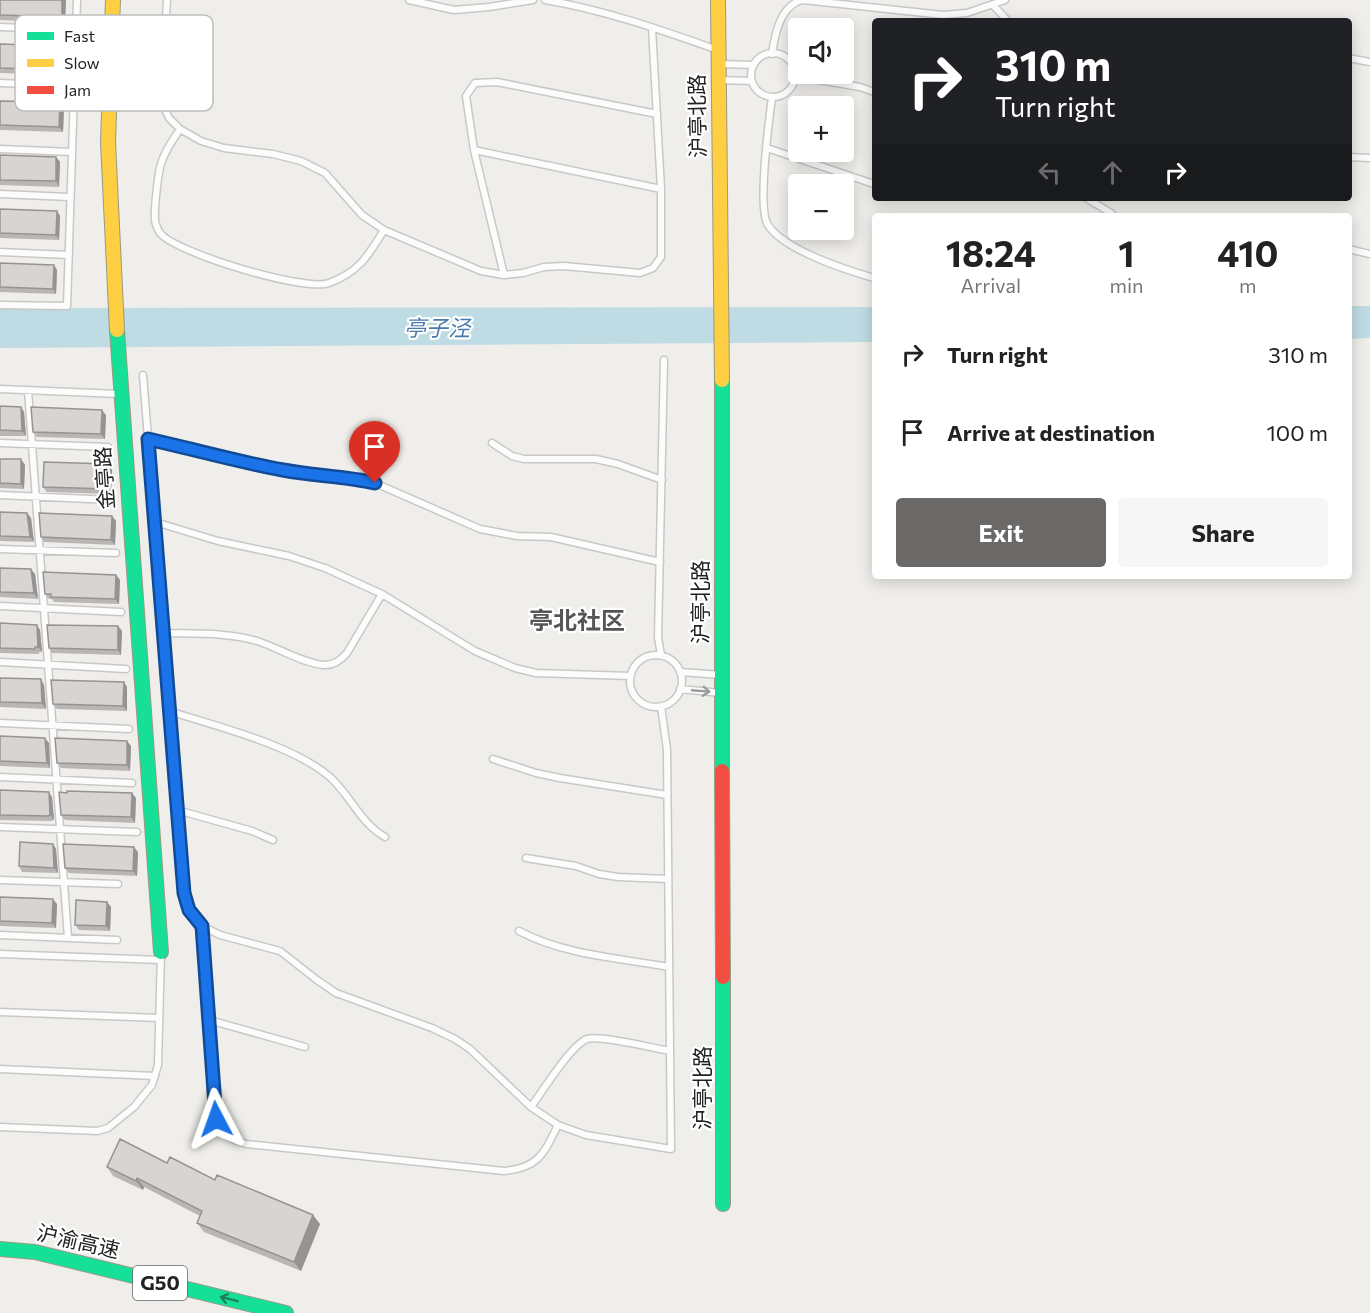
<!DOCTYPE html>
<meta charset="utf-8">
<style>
:root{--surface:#fff;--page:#f6f6f6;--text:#222;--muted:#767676;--accent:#6a6968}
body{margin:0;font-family:Commissioner,"Noto Sans SC",sans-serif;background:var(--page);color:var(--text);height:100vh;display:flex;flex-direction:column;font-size:22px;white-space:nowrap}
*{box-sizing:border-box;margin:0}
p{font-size:20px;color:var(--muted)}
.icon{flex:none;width:33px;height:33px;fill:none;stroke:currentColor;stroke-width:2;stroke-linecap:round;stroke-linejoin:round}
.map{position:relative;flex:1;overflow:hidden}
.sheet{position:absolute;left:872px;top:213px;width:480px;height:366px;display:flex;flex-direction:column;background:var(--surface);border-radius:6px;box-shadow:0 3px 15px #0003}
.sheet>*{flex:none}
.top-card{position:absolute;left:872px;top:18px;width:480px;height:183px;border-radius:6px;box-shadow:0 3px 15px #0003;background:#202124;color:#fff;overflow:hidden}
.fabs{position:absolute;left:788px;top:18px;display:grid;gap:12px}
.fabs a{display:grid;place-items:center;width:66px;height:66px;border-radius:6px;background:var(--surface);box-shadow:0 3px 15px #0003;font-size:30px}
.pin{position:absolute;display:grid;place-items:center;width:51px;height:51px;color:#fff;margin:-62px -26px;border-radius:50% 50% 50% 0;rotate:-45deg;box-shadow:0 0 6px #0007}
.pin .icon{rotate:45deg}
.me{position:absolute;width:66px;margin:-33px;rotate:356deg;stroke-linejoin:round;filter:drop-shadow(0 0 4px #0008)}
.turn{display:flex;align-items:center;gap:21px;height:126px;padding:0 24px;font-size:27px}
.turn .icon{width:78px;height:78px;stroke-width:2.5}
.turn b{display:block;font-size:42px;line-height:51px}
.lanes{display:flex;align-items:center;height:57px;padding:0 24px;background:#0003;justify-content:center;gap:30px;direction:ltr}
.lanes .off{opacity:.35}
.eta{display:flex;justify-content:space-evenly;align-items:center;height:102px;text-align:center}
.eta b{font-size:36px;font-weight:700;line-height:42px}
.action{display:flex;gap:12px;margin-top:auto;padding:12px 24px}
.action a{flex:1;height:69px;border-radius:6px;background:var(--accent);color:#fff;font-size:24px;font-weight:700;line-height:69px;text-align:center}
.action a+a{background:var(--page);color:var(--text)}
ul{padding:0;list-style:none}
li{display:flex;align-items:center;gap:18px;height:78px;padding:0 24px}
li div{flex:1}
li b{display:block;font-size:22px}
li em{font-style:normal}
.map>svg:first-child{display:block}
.water{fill:#bfdbe3}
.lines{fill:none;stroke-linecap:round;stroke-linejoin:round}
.lane-casing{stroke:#c9c8c7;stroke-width:9}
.fast-casing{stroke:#999a82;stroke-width:16}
.slow-casing{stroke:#999a82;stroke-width:16}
.jam-casing{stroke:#999a82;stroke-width:16}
.lane{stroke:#fdfcfc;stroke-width:6}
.fast{stroke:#16e098;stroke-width:14}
.slow{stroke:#ffcf43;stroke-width:14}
.jam{stroke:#f24e42;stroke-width:14}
.wall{fill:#b9b6b5}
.shaded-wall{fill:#969493}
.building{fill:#d7d4d2;stroke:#969493;stroke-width:1.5}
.oneway{stroke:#9a9a9a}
.oneway2{stroke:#1c815d}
.route-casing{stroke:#114b97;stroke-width:15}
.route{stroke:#1a73e8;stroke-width:10}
.labels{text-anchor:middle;stroke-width:4.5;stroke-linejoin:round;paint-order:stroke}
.shield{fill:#fff;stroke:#646464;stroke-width:1.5}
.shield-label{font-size:20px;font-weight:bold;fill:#222}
.street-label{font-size:21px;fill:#222;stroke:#fff}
.water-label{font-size:22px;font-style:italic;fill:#4a7aab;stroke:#fff}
.quarter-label{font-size:24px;font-weight:bold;fill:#555;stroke:#fff}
.key{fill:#fff;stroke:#bdbdbd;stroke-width:1.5}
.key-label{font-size:16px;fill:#222}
</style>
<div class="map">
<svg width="1370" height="1313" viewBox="0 0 1370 1313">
<rect width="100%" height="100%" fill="#f0eeeb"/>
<path class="water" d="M 1349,306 L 1370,306 L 1370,338 L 1349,339 Z
M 874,307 L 874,342 L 0,348 L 0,308 Z"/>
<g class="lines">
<defs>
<path id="lane" d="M 167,0 L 161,101 L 169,118 L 180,129 L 201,141 L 224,148 L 273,154 L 301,161 L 325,173 L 362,215 L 384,230 L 481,271 L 504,275 L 523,273 L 544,267 L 564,266 L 640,273 L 653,268 L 661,257 L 661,189 L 652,28
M 409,0 L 454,10 L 489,7 L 533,0
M 545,0 C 605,10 661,30 718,50
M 803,0 L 943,15 L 967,13 L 1005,0
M 993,5 L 1008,21
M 0,27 L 76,30
M751 75a22 22 0 1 1 44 0a22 22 0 1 1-44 0Z
M 772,54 C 775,34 780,6 802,0
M 1348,58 L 1370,62
M 721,64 L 754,65
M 795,76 L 860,87 L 874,92
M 719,80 L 752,81
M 0,83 L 74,86
M 772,97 C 769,121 757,208 768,225 C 784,250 846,270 874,278
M 180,129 C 173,140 166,149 162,161 C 158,170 154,210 155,220 C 155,223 158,230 160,233 C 176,253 305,292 329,283 C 359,272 368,256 384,230
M 767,148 L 874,184
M 0,149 L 72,152
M 474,150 L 661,189
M 1348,157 L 1370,158
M 0,194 L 70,197
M 1086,198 L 1111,213 L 1114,216
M 1348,249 L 1370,254
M 0,252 L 69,255
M 504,275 L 474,150 L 466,96 L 475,83 L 497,82 L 657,114
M 0,305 L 67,306 L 77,0
M 143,375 L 184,893 L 189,910 L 202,926 L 220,935 L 280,951 L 317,980 L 336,993 L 432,1028 L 455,1039 L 470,1049 L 531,1107 L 558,1125 L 586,1135 L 671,1149 L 667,750 L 661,706
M 0,389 L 119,394
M 28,390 L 68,938
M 148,439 C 193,449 238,462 283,470 C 314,476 345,476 375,483 L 480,529 L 517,536 L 551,537 L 660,562
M 0,443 L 108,447
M 492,443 L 512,456 L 524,459 L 596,459 L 618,464 L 662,480
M 0,495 L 112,500
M 155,522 L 218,541 L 289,556 L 325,568 L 382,594 L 475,651 L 515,668 L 536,673 L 630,676
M 0,549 L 116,553
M 0,606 L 121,612
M 163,633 C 194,634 227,632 257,641 C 279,648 300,662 323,665 C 333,666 341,660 347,653 L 382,594
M 661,655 L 658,637 L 664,360
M630 681a26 26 0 1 1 52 0a26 26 0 1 1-52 0Z
M 0,662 L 126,669
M 680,672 L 721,675
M 680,689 L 721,693
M 169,711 C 218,727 291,744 330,777 C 351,796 360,823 385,837
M 0,723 L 129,729
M 493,759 L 536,773 L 560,778 L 667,795
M 0,777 L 132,783
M 177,810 L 252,831 L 273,840
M 0,827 L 137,832
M 526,858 L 576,866 L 599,874 L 618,877 L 668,879
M 0,880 L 118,884
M 202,926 L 216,1119 C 222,1134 231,1139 246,1144 L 504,1171 C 539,1168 544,1153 558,1125
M 519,931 C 564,955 619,958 669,967
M 0,935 L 117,940
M 0,954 L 161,960
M 0,1012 L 159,1018
M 209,1020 L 305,1047
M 0,1069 L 155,1076
M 531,1107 C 542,1092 571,1045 587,1039 C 600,1035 653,1048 670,1051
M 0,1127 L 97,1131 L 108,1128 L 134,1107 L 152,1085 L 158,1065 L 161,953"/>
<path id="fast" d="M 117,330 L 161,952
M 722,380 L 722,771
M 723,977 L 723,1204
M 0,1249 L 35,1252 L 286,1313"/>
<path id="slow" d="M 113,0 L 108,142 L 117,330
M 718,0 L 722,380"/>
<path id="jam" d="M 722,771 L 723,977"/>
</defs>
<use href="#lane" class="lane-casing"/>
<use href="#fast" class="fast-casing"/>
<use href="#slow" class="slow-casing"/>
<use href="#jam" class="jam-casing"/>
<use href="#lane" class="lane"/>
<use href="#fast" class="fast"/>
<use href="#slow" class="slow"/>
<use href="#jam" class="jam"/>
</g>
<path class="wall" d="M 0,0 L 66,0 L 65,23 L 0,20 Z
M 0,44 L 62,46 L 65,51 L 64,75 L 0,73 Z
M 0,101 L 64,108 L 63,132 L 0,130 Z
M 0,155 L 56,157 L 60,162 L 59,187 L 0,185 Z
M 0,209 L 57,211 L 60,216 L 59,240 L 0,238 Z
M 0,263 L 54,265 L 57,270 L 56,294 L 0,292 Z
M 0,406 L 21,407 L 24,412 L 26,436 L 0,436 Z
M 106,415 L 105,439 L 37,437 L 33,432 Z
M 0,459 L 21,459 L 25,465 L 24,489 L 0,488 Z
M 108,464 L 112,470 L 111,494 L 47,492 L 43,487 Z
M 0,512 L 27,513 L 31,518 L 34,542 L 0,541 Z
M 112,516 L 116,521 L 115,545 L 44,542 L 41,537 Z
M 0,568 L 35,574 L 38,599 L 0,597 Z
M 116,575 L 120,580 L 119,604 L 54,602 L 52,599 L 49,599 L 45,594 Z
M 0,623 L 40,630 L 42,652 L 39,652 L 39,654 L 0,653 Z
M 118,626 L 122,631 L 121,655 L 52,653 L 49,648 Z
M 0,678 L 41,679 L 44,685 L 46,709 L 0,707 Z
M 127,687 L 127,711 L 57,709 L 53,704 Z
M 0,736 L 49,743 L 50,768 L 0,766 Z
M 131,746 L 130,771 L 61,768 L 57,763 Z
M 0,790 L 52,797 L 54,820 L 51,821 L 0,820 Z
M 136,798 L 135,823 L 65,820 L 61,815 Z
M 53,844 L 56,849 L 58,873 L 22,872 L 19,866 Z
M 138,852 L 137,876 L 69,873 L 65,868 Z
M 0,897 L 57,904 L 56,928 L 0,926 Z
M 107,902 L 111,907 L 110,931 L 79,930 L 75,925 Z
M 167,1163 L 215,1180 L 320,1224 L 301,1271 L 204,1232 L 197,1223 L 200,1216 L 144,1187 L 143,1190 L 113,1176 L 107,1167 Z"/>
<path class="shaded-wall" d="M 62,0 L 66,0 L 65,23 L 62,17 Z
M 62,46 L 65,51 L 64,75 L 61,70 Z
M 60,102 L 64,108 L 63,132 L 59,127 Z
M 56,157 L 60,162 L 59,187 L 56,181 Z
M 57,211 L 60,216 L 59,240 L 56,235 Z
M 54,265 L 57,270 L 56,294 L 53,289 Z
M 21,407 L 24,412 L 26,436 L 22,431 Z
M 102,410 L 106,415 L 105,439 L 101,434 Z
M 21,459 L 25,465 L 24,489 L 21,484 Z
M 108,464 L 112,470 L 111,494 L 108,489 Z
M 27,513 L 31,518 L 34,542 L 30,537 Z
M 112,516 L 116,521 L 115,545 L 111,540 Z
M 31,569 L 35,574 L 38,599 L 34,593 Z
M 116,575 L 120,580 L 119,604 L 115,599 Z
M 37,625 L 40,630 L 42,652 L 38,647 Z
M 118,626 L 122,631 L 121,655 L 118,650 Z
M 41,679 L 44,685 L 46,709 L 42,703 Z
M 124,682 L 127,687 L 127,711 L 123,706 Z
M 45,738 L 49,743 L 50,768 L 47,763 Z
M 127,741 L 131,746 L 130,771 L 127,765 Z
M 49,792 L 52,797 L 54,820 L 50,815 Z
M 132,793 L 136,798 L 135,823 L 131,817 Z
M 53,844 L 56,849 L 58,873 L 54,868 Z
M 134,847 L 138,852 L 137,876 L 133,871 Z
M 53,899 L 57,904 L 56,928 L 52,923 Z
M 107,902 L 111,907 L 110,931 L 106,926 Z
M 137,1178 L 144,1187 L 143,1190 L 136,1181 Z
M 313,1215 L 320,1224 L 301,1271 L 294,1262 Z"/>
<path class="building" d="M 0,0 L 62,0 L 62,17 L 0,15 Z
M 0,44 L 62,46 L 61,70 L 0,68 Z
M 0,101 L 60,102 L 59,127 L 0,125 Z
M 0,155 L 56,157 L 56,181 L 0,180 Z
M 0,209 L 57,211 L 56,235 L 0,233 Z
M 0,263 L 54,265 L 53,289 L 0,287 Z
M 0,406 L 21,407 L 22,431 L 0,430 Z
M 31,407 L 102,410 L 101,434 L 33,432 Z
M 0,459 L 21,459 L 21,484 L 0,483 Z
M 44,462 L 108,464 L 108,489 L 43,487 Z
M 0,512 L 27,513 L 30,537 L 0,536 Z
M 39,513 L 112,516 L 111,540 L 41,537 Z
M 0,568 L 31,569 L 34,593 L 0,592 Z
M 43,572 L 116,575 L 115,599 L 51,597 L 51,594 L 45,594 Z
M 0,623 L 37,625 L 38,647 L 35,647 L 35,649 L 0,648 Z
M 47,625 L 118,626 L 118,650 L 49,648 Z
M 0,678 L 41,679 L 42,703 L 0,702 Z
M 51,680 L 124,682 L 123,706 L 53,704 Z
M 0,736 L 45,738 L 47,763 L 0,761 Z
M 55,738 L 127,741 L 127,765 L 57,763 Z
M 0,790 L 49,792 L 50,815 L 48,816 L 0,815 Z
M 67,791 L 132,793 L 131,817 L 61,815 L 59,792 L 67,793 Z
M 20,842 L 53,844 L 54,868 L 19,866 Z
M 63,844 L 134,847 L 133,871 L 65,868 Z
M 0,897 L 53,899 L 52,923 L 0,921 Z
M 76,900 L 107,902 L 106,926 L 75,925 Z
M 120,1139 L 167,1163 L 170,1157 L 215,1180 L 217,1175 L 313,1215 L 294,1262 L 197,1223 L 202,1211 L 137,1178 L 136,1181 L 107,1167 Z"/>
<defs><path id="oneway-shaft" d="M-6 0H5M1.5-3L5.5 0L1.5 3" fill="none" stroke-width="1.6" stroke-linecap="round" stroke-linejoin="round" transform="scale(1.5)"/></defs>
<use class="oneway" href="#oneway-shaft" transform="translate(701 691) rotate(5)"/>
<use class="oneway2" href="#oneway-shaft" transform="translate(229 1299) rotate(-166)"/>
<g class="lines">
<defs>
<path id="route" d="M 216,1119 L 202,926 L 189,910 L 184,893 L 148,439 C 193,449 238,462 283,470 C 314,476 345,476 375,483"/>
</defs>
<use href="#route" class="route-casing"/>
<use href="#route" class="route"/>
</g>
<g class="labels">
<rect class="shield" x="133" y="1266" width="54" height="34" rx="4.5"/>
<g class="shield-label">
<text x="160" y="1290">G50</text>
</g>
<g class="street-label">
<text transform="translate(698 116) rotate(-91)" y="7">沪亭北路</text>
<text transform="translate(105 478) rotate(-94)" y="7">金亭路</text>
<text transform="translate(701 602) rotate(-90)" y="7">沪亭北路</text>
<text transform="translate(703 1088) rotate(-90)" y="7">沪亭北路</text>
<text transform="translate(78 1242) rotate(13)" y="7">沪渝高速</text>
</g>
<g class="water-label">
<text x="437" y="336">亭子泾</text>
</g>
<g class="quarter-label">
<text x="577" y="629">亭北社区</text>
</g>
</g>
<rect x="15" y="15" width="198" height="96" rx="9" class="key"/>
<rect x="27" y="32" width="27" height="8" fill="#16e098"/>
<rect x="27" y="59" width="27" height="8" fill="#ffcf43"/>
<rect x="27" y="86" width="27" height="8" fill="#f24e42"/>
<g class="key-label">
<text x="64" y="42">Fast</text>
<text x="64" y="69">Slow</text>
<text x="64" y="96">Jam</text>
</g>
</svg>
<div class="fabs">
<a><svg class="icon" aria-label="sound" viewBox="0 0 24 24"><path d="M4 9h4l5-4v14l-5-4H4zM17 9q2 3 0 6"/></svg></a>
<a>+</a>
<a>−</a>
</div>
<div class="pin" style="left:375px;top:483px;background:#d93025"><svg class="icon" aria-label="arrive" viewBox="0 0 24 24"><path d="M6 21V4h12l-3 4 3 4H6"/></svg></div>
<svg class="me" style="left:216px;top:1119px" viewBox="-20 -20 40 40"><path d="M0-17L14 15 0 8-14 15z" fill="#1a73e8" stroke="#fff" stroke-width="4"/></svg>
<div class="top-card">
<div class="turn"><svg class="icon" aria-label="right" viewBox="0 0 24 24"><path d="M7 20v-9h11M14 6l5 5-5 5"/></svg><div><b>310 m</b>Turn right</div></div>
<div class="lanes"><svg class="icon off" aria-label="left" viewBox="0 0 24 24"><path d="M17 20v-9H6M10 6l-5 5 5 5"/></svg><svg class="icon off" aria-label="ahead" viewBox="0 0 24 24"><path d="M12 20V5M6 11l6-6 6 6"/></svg><svg class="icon" aria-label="right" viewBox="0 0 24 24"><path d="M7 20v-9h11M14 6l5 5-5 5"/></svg></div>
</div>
<section class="sheet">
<div class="eta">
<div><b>18:24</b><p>Arrival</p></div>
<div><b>1</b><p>min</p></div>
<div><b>410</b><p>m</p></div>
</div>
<ul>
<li><svg class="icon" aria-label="right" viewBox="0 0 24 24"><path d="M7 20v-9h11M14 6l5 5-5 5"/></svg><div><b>Turn right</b></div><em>310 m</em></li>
<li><svg class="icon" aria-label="arrive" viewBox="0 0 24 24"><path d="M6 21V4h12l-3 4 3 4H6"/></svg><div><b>Arrive at destination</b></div><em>100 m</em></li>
</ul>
<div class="action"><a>Exit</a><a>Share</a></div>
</section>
</div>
